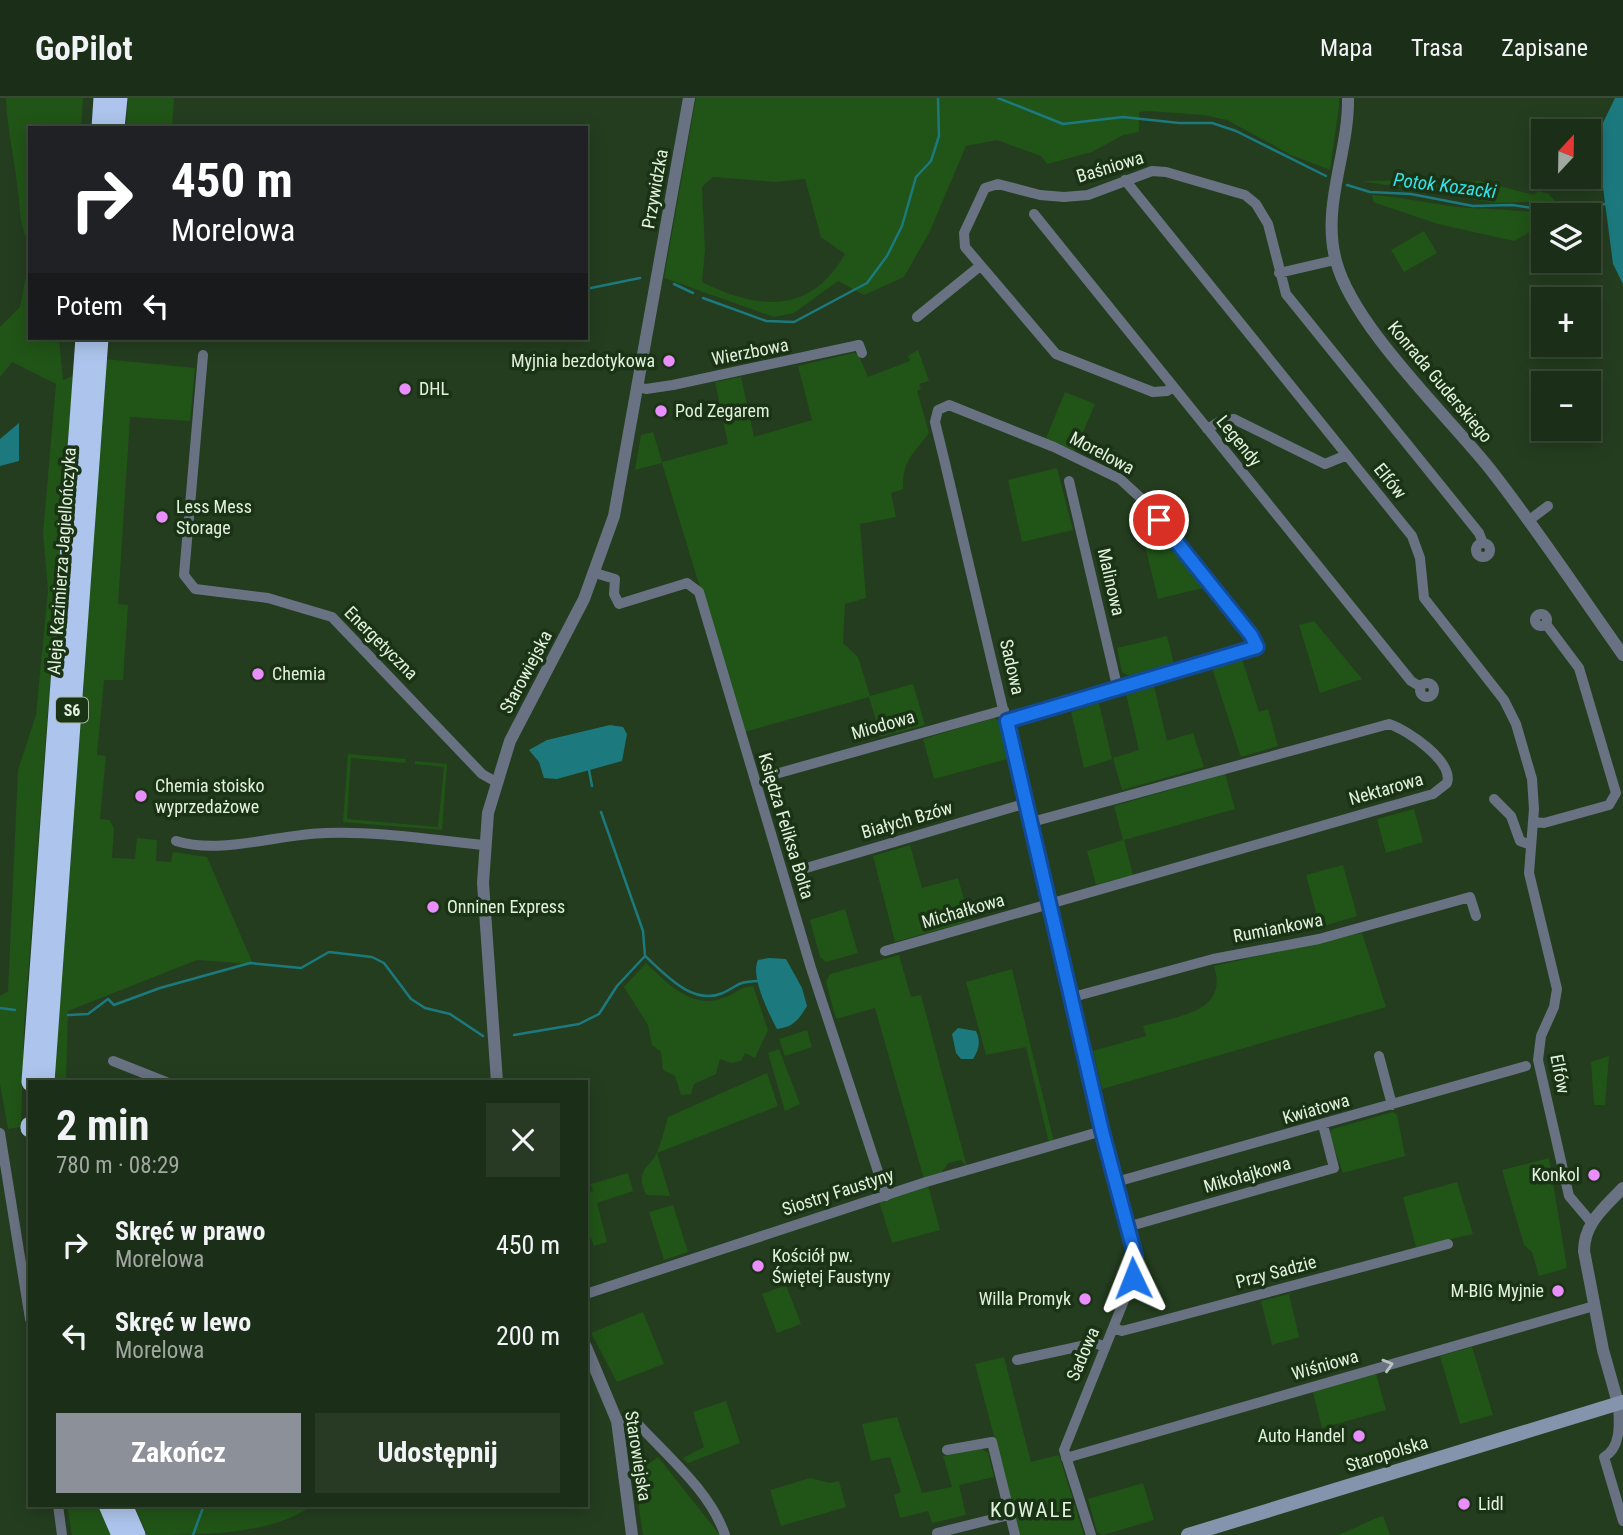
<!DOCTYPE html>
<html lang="pl">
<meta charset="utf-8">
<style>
:root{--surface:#1b2e17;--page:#283a24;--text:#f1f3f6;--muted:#a0a8a1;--line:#394a36;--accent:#8c9099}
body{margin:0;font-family:"Roboto Condensed",sans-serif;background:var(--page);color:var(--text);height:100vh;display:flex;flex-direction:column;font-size:26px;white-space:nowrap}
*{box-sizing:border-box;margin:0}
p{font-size:23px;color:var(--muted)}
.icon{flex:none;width:38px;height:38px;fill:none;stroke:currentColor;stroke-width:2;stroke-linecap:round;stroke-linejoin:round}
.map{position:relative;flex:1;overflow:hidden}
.details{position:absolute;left:28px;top:982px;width:560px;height:427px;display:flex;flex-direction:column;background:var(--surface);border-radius:0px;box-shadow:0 4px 18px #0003,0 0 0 2px var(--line)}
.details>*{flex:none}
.hud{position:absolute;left:28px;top:28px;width:560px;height:214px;border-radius:0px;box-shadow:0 4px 18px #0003,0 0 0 2px var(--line);background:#202124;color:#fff;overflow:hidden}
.needle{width:46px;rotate:22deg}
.tools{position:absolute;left:1531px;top:21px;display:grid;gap:14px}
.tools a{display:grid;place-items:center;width:70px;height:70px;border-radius:0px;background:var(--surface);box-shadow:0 4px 18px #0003,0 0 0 2px var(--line);font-size:35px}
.pin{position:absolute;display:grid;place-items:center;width:60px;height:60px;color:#fff;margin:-30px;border:4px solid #fff;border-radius:50%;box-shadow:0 2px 7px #0007}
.me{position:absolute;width:77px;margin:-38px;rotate:358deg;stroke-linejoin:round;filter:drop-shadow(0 0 5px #0008)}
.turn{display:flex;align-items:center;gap:24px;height:147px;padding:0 28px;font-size:32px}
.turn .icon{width:91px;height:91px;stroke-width:2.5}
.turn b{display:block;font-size:49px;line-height:60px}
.then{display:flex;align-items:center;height:66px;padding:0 28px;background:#0003;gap:14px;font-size:26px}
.round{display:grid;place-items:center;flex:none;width:74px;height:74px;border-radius:0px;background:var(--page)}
.overview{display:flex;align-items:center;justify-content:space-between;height:119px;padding:0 28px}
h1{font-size:42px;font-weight:700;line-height:52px}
.primary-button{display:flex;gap:14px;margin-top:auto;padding:14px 28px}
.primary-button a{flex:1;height:80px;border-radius:0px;background:var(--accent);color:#fff;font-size:28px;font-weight:700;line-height:80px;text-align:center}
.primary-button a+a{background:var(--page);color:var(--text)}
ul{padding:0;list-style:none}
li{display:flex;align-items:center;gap:21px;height:91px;padding:0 28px}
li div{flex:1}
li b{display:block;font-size:26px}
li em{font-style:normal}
header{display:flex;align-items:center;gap:42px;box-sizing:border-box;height:98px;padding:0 35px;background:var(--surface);border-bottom:2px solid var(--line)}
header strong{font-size:33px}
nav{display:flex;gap:38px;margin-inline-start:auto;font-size:24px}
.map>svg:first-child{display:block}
.green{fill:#215417;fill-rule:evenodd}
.water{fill:#1c7a7f}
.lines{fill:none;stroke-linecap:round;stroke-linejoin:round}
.stream{stroke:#1c7a7f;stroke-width:2.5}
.minor{stroke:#697282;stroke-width:10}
.tertiary{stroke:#697282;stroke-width:12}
.secondary{stroke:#8594ad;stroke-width:14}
.motorway{stroke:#adc5ec;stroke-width:19}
.oneway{stroke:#b8c5be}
.route-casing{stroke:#114b97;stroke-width:18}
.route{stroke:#1a73e8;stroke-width:12}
.poi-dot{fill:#ea8dfd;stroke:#1a3315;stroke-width:2.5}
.labels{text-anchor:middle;stroke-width:7;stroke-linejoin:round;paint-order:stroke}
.shield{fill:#1a3315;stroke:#a6b8a2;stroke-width:2}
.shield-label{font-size:16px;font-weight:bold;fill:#e2f1de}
.street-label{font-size:18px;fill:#e2f1de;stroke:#1a3315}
.poi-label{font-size:18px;fill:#e2f1de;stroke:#1a3315;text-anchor:start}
.water-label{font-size:19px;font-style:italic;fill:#33e4ed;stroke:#1a3315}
.quarter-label{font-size:21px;letter-spacing:2px;fill:#e2f1de;stroke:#1a3315}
</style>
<header>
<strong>GoPilot</strong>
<nav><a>Mapa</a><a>Trasa</a><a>Zapisane</a></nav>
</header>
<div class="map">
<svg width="1623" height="1437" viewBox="0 0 1623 1437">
<rect width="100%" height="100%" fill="#243d1f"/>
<path class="green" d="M 6,0 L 83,0 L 81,30 L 30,30 L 30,148 C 19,126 21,117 18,94 C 15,62 7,33 6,0 Z
M 128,0 L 174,0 L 172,30 L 126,30 Z
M 696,0 L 1339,0 L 1339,8 L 1330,72 L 1291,57 L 1227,22 L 1204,17 L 1148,13 L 1139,14 L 1139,34 L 1123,37 L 1092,54 L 1047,66 L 1041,58 L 997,42 L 966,48 L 930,133 L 904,179 L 864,197 L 838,183 L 794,215 L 774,219 L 664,180 ZM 713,79 L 775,84 L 805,81 L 821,139 L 845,156 C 810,217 758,212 702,184 L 705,152 L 702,89 Z
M 1426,82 L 1481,83 L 1534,97 L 1538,93 L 1549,96 L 1555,103 L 1495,105 L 1362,83 Z
M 1372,97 C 1405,99 1438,108 1471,110 C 1502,112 1523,112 1553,117 L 1544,117 L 1543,127 L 1514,143 L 1438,126 L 1373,104 Z
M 1424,133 L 1437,155 L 1404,174 L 1391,152 Z
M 30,157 L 30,240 L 59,240 L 63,282 L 73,278 L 24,931 L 21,1029 L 8,1031 L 0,986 L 0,898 L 8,893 L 18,672 L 36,617 L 48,492 L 43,435 L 56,286 L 12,264 L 0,279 L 0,229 L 20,209 Z
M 918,252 L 929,283 L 919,286 L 921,291 L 917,293 L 929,335 C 913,356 902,363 903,391 L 891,395 L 896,419 L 860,426 L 866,500 L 845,506 L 843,545 L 858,559 L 870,598 L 913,586 L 925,627 L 881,639 L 869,599 L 744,634 L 662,365 L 635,372 L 641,337 L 653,334 L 662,364 L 728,346 L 715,284 L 741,279 L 754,339 L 812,322 L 798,268 L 853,255 L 858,256 L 868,279 L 910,263 L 908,258 Z
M 104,261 L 195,270 L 190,323 L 130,319 L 118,506 L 128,507 L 123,582 L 104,582 L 97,657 L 106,658 L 100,721 L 110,722 L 114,731 L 112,760 L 135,761 L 137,740 L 157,742 L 156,763 L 171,764 L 173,754 L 207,759 L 253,866 L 197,862 L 68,913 L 66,983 L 52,984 Z
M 1065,294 L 1095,306 L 1075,353 L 1046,340 Z
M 1057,370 L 1073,432 L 1022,444 L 1008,382 Z
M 1162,440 L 1203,490 L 1158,501 L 1144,444 Z
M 1314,523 L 1362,581 L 1320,595 L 1299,527 Z
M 1167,538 L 1174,566 L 1131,579 L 1122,574 L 1117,550 Z
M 1242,561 L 1259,614 L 1268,611 L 1278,648 L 1241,659 L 1212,570 Z
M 1154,588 L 1167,643 L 1193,635 L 1204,669 L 1122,692 L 1113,660 L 1139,652 L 1126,596 Z
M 1099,605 L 1112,661 L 1084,670 L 1071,614 Z
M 994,620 L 1002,625 L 1011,660 L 934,681 L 923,641 Z
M 348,656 L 406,661 L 405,665 L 351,660 L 347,721 L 438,729 L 444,669 L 415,666 L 415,663 L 447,666 L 442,732 L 343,724 Z
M 1225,676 L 1235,711 L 1124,742 L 1133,777 L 1096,787 L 1087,753 L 1123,742 L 1114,708 Z
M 1414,711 L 1423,744 L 1386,755 L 1377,721 Z
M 910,747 L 922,790 L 958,780 L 970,823 L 895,844 L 873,758 Z
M 1343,767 L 1357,818 L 1320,829 L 1306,777 Z
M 845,811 L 858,855 L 826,864 L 820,859 L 810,822 Z
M 1362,835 L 1386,909 L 1102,991 L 1093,953 L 1146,938 L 1143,928 C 1177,918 1229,915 1214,868 Z
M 899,857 L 911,899 L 921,897 L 967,1069 L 961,1062 L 948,1065 L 940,1077 L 924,1081 L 875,910 L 836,921 L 826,884 L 830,876 Z
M 646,865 C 666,884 692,912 723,900 C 736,896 739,889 753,888 L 768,932 L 755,960 L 745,955 L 741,963 L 731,965 L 720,961 L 716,976 L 694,986 L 691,996 L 681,997 L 675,978 L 663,972 L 661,954 L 652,947 L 648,927 L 624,889 Z
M 1012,871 L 1054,1044 L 1049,1045 L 1026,949 L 986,957 L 966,884 Z
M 807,932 L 812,949 L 785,958 L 779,941 Z
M 779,951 L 800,1006 L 785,1013 L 768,955 Z
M 1609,958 L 1605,1007 L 1594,1007 L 1591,964 Z
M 767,975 L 778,1008 L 657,1055 L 670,1098 L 646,1097 C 634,1070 650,1072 658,1052 C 662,1041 665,1030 668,1019 Z
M 1393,1014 L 1397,1017 L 1405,1058 L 1343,1075 L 1329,1036 L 1332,1031 Z
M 1549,1060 L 1567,1170 L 1539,1178 L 1532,1154 L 1524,1147 L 1502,1072 Z
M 628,1075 L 633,1093 L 597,1105 L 607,1144 L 594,1148 L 586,1128 L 586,1096 L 593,1093 L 591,1086 Z
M 1457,1084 L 1473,1136 L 1416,1149 L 1403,1099 Z
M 928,1087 L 940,1132 L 892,1145 L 879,1103 Z
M 673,1107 L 688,1154 L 664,1162 L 649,1114 Z
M 786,1187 L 801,1226 L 777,1235 L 762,1196 Z
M 1289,1196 L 1299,1239 L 1272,1247 L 1261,1203 Z
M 643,1214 L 664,1266 L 617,1284 L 591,1235 Z
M 1472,1249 L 1493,1317 L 1460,1326 L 1440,1258 Z
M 1004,1259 L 1031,1364 L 1059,1357 L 1084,1437 L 1020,1437 L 975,1266 Z
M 1376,1276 L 1386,1312 L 1322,1330 L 1313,1294 Z
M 726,1303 L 740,1345 L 688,1365 L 683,1360 L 704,1349 L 693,1314 Z
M 897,1319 L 922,1395 L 952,1389 L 943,1358 L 980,1350 L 988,1355 L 994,1379 L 959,1387 L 966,1417 L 932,1425 L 928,1413 L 900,1420 L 894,1397 L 901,1394 L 890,1359 L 871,1363 L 862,1326 Z
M 658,1359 L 720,1437 L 643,1437 L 634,1377 Z
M 810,1380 L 830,1385 L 839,1383 L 846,1409 L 781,1428 L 770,1392 Z
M 1143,1385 L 1154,1422 L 1103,1437 L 1097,1434 L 1088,1401 Z
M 67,1407 L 98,1407 L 111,1437 L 72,1437 Z
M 134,1407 L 312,1407 C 276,1437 194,1437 147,1437 Z
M 1383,1418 L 1390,1437 L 1337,1437 C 1356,1431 1363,1424 1383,1418 Z"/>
<path class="water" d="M 1615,0 L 1623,0 L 1623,186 L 1613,166 L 1598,51 L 1599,33 Z
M 19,325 L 19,363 L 0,368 L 0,341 Z
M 610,627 L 623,629 L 627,636 L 622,663 L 557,681 L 544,680 L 539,664 L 529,652 L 547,642 Z
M 769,860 L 786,861 L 802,890 L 807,908 C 799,921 794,929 777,931 C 769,916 750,878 758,862 Z
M 958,930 L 976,933 C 981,943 979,952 973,961 L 961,961 L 956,955 L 952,936 Z"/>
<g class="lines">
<path class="stream" d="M 998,0 L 1063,26 L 1123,19 L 1179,25 L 1212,25 L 1236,33 L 1326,78
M 1347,87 L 1370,94 L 1411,96 L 1473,108 L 1512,107 L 1540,111 L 1582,108
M 1590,108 L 1605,106
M 674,186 L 693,195
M 586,191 L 640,180
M 703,200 L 766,223 L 794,224 L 867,185 L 887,158 L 902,128 L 916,79 L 931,63 L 939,38 L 938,0
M 589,672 L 592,688
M 601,714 L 643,833 L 645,858 C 665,876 692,908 723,895 C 741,886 736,884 759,883
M 0,910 L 15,912
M 68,917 L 88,916 L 108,901 L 114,907 L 160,890 L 250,865 L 301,870 L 329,854 L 372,859 L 384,865 L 411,901 L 425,910 L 450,916 L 483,938
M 514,937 L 579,926 L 599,916 L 617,888 L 645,858
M 193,1437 L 204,1407"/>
<path class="minor" d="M 1125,82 L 1412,438 L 1420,460 L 1424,500 L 1504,602 L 1516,626 L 1532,681 L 1534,711 L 1529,775 L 1557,891 L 1554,909 L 1541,938 L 1538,962 L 1569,1098 L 1591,1124
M 1034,116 L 1411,583 L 1421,589
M 1279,175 L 1335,162
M 917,219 L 980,168
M 203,257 L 184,477 L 195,491 L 268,500 L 332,519 L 482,676 L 496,684
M 638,289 L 646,291 L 673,287 L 859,247 L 862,255
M 1172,289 L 1167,293 L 1153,294 L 1056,256 L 965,149 L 964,135 L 985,90 L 998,86 L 1040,97 L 1064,99 L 1088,97 L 1152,73 L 1166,74 L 1245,97 L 1256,106 L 1268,126 L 1286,196 L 1479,435 L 1483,445
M 1207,331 L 1219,324 L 1234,321 L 1325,366 L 1347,357
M 1069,383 L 1118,592
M 1528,423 L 1548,408
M1476 452a7 7 0 1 1 14 0a7 7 0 1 1-14 0Z
M 595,475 L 615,481 L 614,496 L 619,506 L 687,485 L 699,494 L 811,870 L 886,1098
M1535 522a6 6 0 1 1 12 0a6 6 0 1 1-12 0Z
M1420 592a7 7 0 1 1 14 0a7 7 0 1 1-14 0Z
M 1007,623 L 1257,549 L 1251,537 L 1144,403 L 1120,381 L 1054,349 L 949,307 L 938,312 L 935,324 L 945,365 C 998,587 1050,809 1102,1031 C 1111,1071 1141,1144 1133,1180 L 1064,1352 L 1091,1437
M 772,677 L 1004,612
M 1494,701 L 1511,718 L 1520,743 L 1531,747
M 1533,724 L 1544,725 L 1609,707 L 1616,695 L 1579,570 L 1546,526
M 176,743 C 222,757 278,736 326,735 C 378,733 432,742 484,747
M 796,773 L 1027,705
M 885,853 L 1433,696 L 1447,685 C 1454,664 1408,632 1389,626 L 1032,724
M 1073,899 L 1213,861 L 1319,841 L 1470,799 L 1476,818
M 1379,958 L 1392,1007
M 113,963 L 166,984
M 0,1035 L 30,1221
M 1116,1084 L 1526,968
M 1127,1129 L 1334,1070 L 1323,1027
M 586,1196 L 926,1084 L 1102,1033
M 1114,1230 L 1122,1233 L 1164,1222 L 1448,1146
M 1017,1262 L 1095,1245 L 1105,1249
M 1618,1305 C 1619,1324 1622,1349 1604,1359 L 1623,1423
M 617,1323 L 636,1324 C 667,1358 710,1393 725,1437
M 947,1352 L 992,1344 L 1015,1437
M 1066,1360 L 1594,1208
M 58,1407 L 62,1437
M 937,1435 L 1009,1417"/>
<path class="tertiary" d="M 1348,0 C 1349,55 1321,108 1336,163 C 1353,228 1446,316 1490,371 C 1537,431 1579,495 1623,557
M 497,984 L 483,785 L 488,715 L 510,643 L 584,501 L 614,418 L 689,0
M 586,1249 L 617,1323 L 632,1437
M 1618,1305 L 1603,1252 L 1584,1153 C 1584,1125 1605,1109 1623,1090"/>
<path class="secondary" d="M 1188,1437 L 1623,1304"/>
<path class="motorway" d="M 101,30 L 103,0
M 115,30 L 118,0
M 31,984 L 85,240
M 45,984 L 99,240
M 30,1028 L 30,1030
M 108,1407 L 121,1437
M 123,1407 L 136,1437"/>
</g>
<defs><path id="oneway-chevron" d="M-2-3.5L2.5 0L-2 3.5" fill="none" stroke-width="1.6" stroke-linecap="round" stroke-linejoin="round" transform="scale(1.75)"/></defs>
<use class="oneway" href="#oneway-chevron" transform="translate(1388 1267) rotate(-17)"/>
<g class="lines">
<defs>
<path id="route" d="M 1133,1180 L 1135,1157 L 1102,1033 L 1007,623 L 1257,549 L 1251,537 L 1159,422"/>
</defs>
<use href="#route" class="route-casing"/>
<use href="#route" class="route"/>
</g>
<g class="poi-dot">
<circle cx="669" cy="263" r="7"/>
<circle cx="405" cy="291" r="7"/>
<circle cx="661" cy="313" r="7"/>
<circle cx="162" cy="419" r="7"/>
<circle cx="258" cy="576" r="7"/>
<circle cx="141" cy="698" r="7"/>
<circle cx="433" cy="809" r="7"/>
<circle cx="1594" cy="1077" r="7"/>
<circle cx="758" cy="1168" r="7"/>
<circle cx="1558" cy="1193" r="7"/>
<circle cx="1085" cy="1201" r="7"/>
<circle cx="1359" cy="1338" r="7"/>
<circle cx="1464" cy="1406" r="7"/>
</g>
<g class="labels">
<rect class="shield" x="56" y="599.5" width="32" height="25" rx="5"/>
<g class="shield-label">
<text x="72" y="618">S6</text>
</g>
<g class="street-label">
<text transform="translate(1110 69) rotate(-17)" y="6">Baśniowa</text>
<text transform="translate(655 91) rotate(-80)" y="6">Przywidzka</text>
<text transform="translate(750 254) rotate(-11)" y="6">Wierzbowa</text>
<text transform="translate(1440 284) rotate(50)" y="6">Konrada Guderskiego</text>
<text transform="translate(1239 343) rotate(51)" y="6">Legendy</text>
<text transform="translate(1102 355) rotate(28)" y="6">Morelowa</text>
<text transform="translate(1390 383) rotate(51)" y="6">Elfów</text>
<text transform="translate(62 463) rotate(-86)" y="6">Aleja Kazimierza Jagiellończyka</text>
<text transform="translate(1111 484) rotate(77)" y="6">Malinowa</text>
<text transform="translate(381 545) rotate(45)" y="6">Energetyczna</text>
<text transform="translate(1012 569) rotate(77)" y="6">Sadowa</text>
<text transform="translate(526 574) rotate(-62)" y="6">Starowiejska</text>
<text transform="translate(883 627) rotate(-16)" y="6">Miodowa</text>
<text transform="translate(1386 691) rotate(-16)" y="6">Nektarowa</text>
<text transform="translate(907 722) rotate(-16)" y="6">Białych Bzów</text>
<text transform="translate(786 728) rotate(73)" y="6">Księdza Feliksa Bolta</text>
<text transform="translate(963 813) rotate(-16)" y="6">Michałkowa</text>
<text transform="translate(1278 830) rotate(-11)" y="6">Rumiankowa</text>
<text transform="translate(1560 976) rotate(79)" y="6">Elfów</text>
<text transform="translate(1316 1011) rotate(-16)" y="6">Kwiatowa</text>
<text transform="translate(1247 1077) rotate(-16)" y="6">Mikołajkowa</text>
<text transform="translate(838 1094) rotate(-18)" y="6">Siostry Faustyny</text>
<text transform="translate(1276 1174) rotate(-15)" y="6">Przy Sadzie</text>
<text transform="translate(1083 1256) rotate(-67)" y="6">Sadowa</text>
<text transform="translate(1325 1267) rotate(-16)" y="6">Wiśniowa</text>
<text transform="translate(1387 1356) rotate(-17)" y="6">Staropolska</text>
<text transform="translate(638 1358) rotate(81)" y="6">Starowiejska</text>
</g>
<g class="poi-label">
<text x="655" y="269" text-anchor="end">Myjnia bezdotykowa</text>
<text x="419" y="297">DHL</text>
<text x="675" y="319">Pod Zegarem</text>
<text x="176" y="415">Less Mess<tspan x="176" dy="21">Storage</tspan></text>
<text x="272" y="582">Chemia</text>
<text x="155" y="694">Chemia stoisko<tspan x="155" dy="21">wyprzedażowe</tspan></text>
<text x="447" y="815">Onninen Express</text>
<text x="1580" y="1083" text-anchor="end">Konkol</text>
<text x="772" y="1164">Kościół pw.<tspan x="772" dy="21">Świętej Faustyny</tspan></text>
<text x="1544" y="1199" text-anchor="end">M-BIG Myjnie</text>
<text x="1071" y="1207" text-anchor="end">Willa Promyk</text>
<text x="1345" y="1344" text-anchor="end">Auto Handel</text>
<text x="1478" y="1412">Lidl</text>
</g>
<g class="water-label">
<text transform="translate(1445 87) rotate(7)" y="7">Potok Kozacki</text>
</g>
<g class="quarter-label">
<text x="1032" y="1419">KOWALE</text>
</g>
</g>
</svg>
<div class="tools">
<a><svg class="needle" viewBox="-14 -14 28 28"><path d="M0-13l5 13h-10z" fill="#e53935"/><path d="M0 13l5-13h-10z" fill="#a0a8a1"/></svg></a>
<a><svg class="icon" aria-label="layers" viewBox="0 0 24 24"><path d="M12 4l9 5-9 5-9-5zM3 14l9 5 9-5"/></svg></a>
<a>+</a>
<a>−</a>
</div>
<div class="pin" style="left:1159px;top:422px;background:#d93025"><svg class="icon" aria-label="arrive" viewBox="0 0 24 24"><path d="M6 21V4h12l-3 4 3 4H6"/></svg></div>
<svg class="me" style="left:1133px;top:1180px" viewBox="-20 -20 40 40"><path d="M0-17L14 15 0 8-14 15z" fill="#1a73e8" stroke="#fff" stroke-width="4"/></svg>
<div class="hud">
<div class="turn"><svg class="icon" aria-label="right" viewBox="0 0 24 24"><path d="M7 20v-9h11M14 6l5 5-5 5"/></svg><div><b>450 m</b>Morelowa</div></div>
<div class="then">Potem<svg class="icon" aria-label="left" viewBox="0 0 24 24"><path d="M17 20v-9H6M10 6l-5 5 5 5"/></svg></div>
</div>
<section class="details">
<div class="overview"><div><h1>2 min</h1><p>780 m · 08:29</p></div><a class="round"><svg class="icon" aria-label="close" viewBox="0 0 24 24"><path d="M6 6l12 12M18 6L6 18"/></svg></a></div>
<ul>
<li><svg class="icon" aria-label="right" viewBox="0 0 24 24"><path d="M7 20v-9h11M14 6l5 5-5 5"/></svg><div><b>Skręć w prawo</b><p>Morelowa</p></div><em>450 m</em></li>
<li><svg class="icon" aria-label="left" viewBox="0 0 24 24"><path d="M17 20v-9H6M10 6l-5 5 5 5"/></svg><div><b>Skręć w lewo</b><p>Morelowa</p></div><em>200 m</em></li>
</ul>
<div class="primary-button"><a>Zakończ</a><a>Udostępnij</a></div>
</section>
</div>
